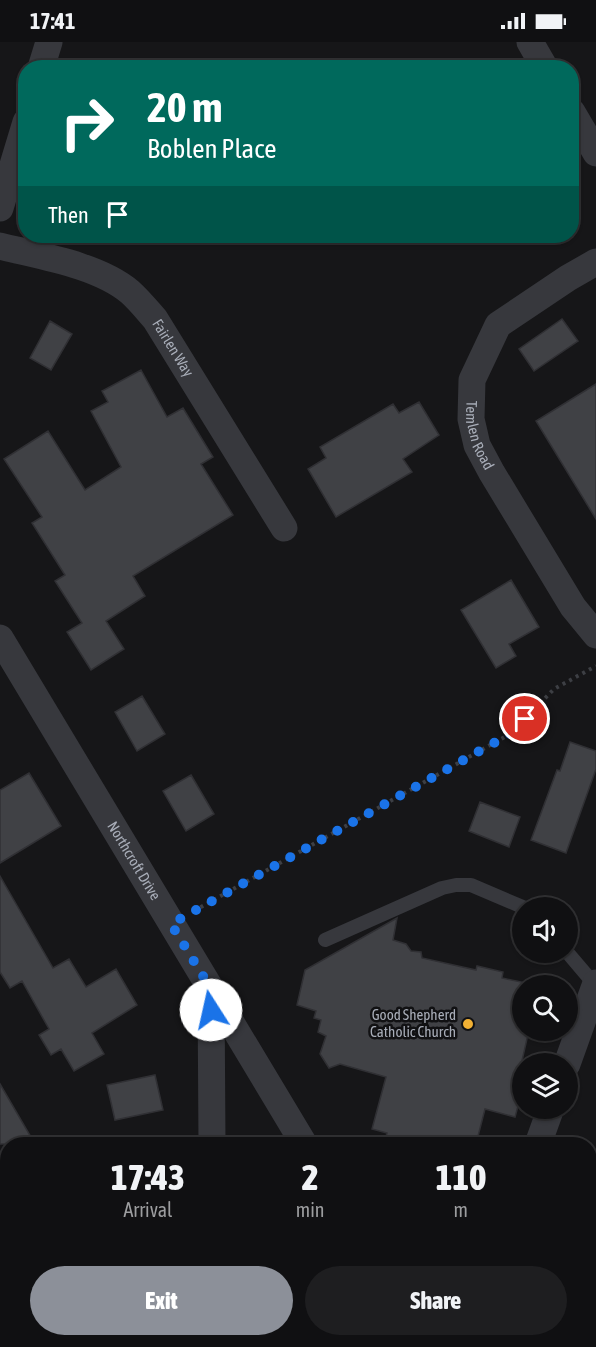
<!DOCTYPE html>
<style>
:root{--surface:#101012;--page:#1e1e20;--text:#f1f3f6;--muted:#9c9d9f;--line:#303032;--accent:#8c9099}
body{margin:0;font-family:"Asap Condensed",sans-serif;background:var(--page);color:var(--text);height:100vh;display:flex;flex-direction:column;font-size:22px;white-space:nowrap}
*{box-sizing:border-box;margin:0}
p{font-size:20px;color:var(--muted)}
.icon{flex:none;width:33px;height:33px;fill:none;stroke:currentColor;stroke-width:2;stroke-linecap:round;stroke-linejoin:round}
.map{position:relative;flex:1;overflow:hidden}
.panel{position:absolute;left:0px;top:1095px;width:597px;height:210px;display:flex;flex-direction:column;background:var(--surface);border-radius:24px 24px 0 0;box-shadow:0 2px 4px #0004,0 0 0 2px var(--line)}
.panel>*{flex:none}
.guide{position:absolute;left:18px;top:18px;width:561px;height:183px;border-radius:24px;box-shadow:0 2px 4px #0004,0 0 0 2px var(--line);background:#00695c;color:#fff;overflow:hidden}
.fabs{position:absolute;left:512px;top:855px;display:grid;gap:12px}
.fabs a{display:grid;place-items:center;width:66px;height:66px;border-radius:50%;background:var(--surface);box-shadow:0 2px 4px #0004,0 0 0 2px var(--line);font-size:30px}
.pin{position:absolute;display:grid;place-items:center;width:51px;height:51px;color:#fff;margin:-26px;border:3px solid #fff;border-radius:50%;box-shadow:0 2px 6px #0007}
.me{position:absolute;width:66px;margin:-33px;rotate:350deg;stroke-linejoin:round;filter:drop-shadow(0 0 4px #0008)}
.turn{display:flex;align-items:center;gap:21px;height:126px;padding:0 30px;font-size:27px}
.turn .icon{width:78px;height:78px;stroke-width:2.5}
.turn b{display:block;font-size:42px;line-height:51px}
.then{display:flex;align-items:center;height:57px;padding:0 30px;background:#0003;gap:12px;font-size:22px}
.eta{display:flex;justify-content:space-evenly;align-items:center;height:102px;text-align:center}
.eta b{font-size:36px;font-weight:800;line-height:42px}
.primary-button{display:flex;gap:12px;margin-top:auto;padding:12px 30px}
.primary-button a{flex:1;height:69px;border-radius:36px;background:var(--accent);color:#fff;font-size:24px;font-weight:800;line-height:69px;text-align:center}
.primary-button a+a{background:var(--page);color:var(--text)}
.status{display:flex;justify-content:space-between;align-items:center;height:42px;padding:0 30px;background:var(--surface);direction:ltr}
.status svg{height:16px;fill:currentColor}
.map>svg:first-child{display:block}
.building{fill:#404145;stroke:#303034;stroke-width:1.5}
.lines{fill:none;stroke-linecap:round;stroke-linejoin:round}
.path{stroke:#3d3f44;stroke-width:4;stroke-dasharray:3 4.5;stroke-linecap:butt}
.lane{stroke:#37383d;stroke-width:14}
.street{stroke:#37383d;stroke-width:27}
.route{stroke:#1a73e8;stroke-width:10;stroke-dasharray:0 18}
.poi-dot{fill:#f2b134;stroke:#111113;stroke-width:2}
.labels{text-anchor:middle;stroke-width:5;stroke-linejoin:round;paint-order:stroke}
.street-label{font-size:15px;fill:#a8adb8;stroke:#111113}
.poi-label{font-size:15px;fill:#a8adb8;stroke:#111113;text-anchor:end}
</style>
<div class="status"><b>17:41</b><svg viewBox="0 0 49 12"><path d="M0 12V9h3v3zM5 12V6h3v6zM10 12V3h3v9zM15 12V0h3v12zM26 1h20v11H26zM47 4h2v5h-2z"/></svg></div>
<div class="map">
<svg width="596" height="1305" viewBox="0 0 596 1305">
<rect width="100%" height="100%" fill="#161618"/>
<path class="building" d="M 562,277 L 578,299 L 534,329 L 519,307 Z
M 50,279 L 72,292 L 51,328 L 30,316 Z
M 141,328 L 167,375 L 183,366 L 213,415 L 201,422 L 233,473 L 133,534 L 145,554 L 106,579 L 124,607 L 91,628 L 67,590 L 82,581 L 55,539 L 65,533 L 32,481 L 42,475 L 4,417 L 48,389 L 85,448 L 121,425 L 91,369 L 108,360 L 102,349 Z
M 596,342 L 596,477 L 536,379 Z
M 419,360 L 439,393 L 403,417 L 412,430 L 336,475 L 308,427 L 326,416 L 320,405 L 393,362 L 399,371 Z
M 511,538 L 539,585 L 509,602 L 516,614 L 496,626 L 461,568 Z
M 142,654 L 165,692 L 137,709 L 115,670 Z
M 570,700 L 596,709 L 596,727 L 566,811 L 531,798 L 557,728 L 560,729 Z
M 29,731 L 61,784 L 0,821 L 0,748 Z
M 191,733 L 214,772 L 186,789 L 163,749 Z
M 480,760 L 520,775 L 509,805 L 469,789 Z
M 0,834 L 53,926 L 69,917 L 86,945 L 116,927 L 137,963 L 92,991 L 104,1012 L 74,1029 L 61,1007 L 51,1013 L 39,993 L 49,987 L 22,939 L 10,946 L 0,930 Z
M 397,876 L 393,898 L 406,902 L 411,909 L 421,910 L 422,916 L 476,928 L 477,924 L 503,930 L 502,936 L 526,941 L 525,944 L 522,944 L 522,988 L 529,988 L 516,1045 L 522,1047 L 522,1050 L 515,1075 L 485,1067 L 476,1102 L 384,1102 L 387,1091 L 372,1087 L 386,1035 L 340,1022 L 329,1026 L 320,1012 L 326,994 L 318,990 L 321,978 L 314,976 L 316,969 L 297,963 L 305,928 Z
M 155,1033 L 163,1068 L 115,1078 L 107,1043 Z
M 0,1042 L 35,1102 L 0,1102 Z"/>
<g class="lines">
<path class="path" d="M 194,869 L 510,692 L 554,647 L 596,624"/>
<path class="lane" d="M 325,898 L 442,846 L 456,843 L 471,843 L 525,866
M 567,910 L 595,943"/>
<g class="street">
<path d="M 530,0 L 545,26"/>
<path d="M 41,26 L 49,0"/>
<path d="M 572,70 L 596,111"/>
<path d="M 0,166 L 26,80"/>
<path id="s1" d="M 0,204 C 40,214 98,223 130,250 C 139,258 147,268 155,277 L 284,486"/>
<path id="s2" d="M 596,220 L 568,236 L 498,283 L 472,338 L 471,377 L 477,403 L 492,431 L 573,565 L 596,593"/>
<path id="s3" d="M 0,596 L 304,1102"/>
<path d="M 211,948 L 212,1102"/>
<path d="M 567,1022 L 596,941"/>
<path d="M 538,1102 L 551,1066"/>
<path d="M 228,1298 L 229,1305"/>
<path d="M 419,1298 L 423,1305"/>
</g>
</g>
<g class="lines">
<path class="route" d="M 211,968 L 211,947 L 171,882 L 510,692 L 525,677"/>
</g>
<circle class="poi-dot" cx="468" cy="982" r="6"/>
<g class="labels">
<g class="street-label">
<text dy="5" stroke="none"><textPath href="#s1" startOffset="210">Fairlen Way</textPath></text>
<text dy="5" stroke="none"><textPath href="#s2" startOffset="234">Temlen Road</textPath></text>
<text dy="5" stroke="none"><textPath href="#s3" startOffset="260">Northcroft Drive</textPath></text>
</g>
<g class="poi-label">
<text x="456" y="978">Good Shepherd<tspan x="456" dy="17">Catholic Church</tspan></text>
</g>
</g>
</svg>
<div class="fabs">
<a><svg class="icon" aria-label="sound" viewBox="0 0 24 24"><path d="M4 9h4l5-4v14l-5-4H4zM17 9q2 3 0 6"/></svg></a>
<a><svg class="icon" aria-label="search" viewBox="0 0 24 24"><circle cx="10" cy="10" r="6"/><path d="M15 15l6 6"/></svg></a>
<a><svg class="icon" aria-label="layers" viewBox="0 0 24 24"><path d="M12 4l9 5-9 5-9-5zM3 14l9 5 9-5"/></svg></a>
</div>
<div class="pin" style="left:525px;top:677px;background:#d93025"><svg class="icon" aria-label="arrive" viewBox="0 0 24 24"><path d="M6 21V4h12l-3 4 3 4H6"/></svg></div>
<svg class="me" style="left:211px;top:968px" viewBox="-20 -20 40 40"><circle r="19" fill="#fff"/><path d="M0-13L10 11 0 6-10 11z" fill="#1a73e8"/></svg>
<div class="guide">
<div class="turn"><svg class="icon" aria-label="right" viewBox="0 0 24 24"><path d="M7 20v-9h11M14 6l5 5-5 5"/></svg><div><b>20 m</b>Boblen Place</div></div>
<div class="then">Then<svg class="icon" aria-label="arrive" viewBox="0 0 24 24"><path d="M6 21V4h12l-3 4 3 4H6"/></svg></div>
</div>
<section class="panel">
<div class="eta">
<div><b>17:43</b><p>Arrival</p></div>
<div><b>2</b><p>min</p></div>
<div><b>110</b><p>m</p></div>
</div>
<div class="primary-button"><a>Exit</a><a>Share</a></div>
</section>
</div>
